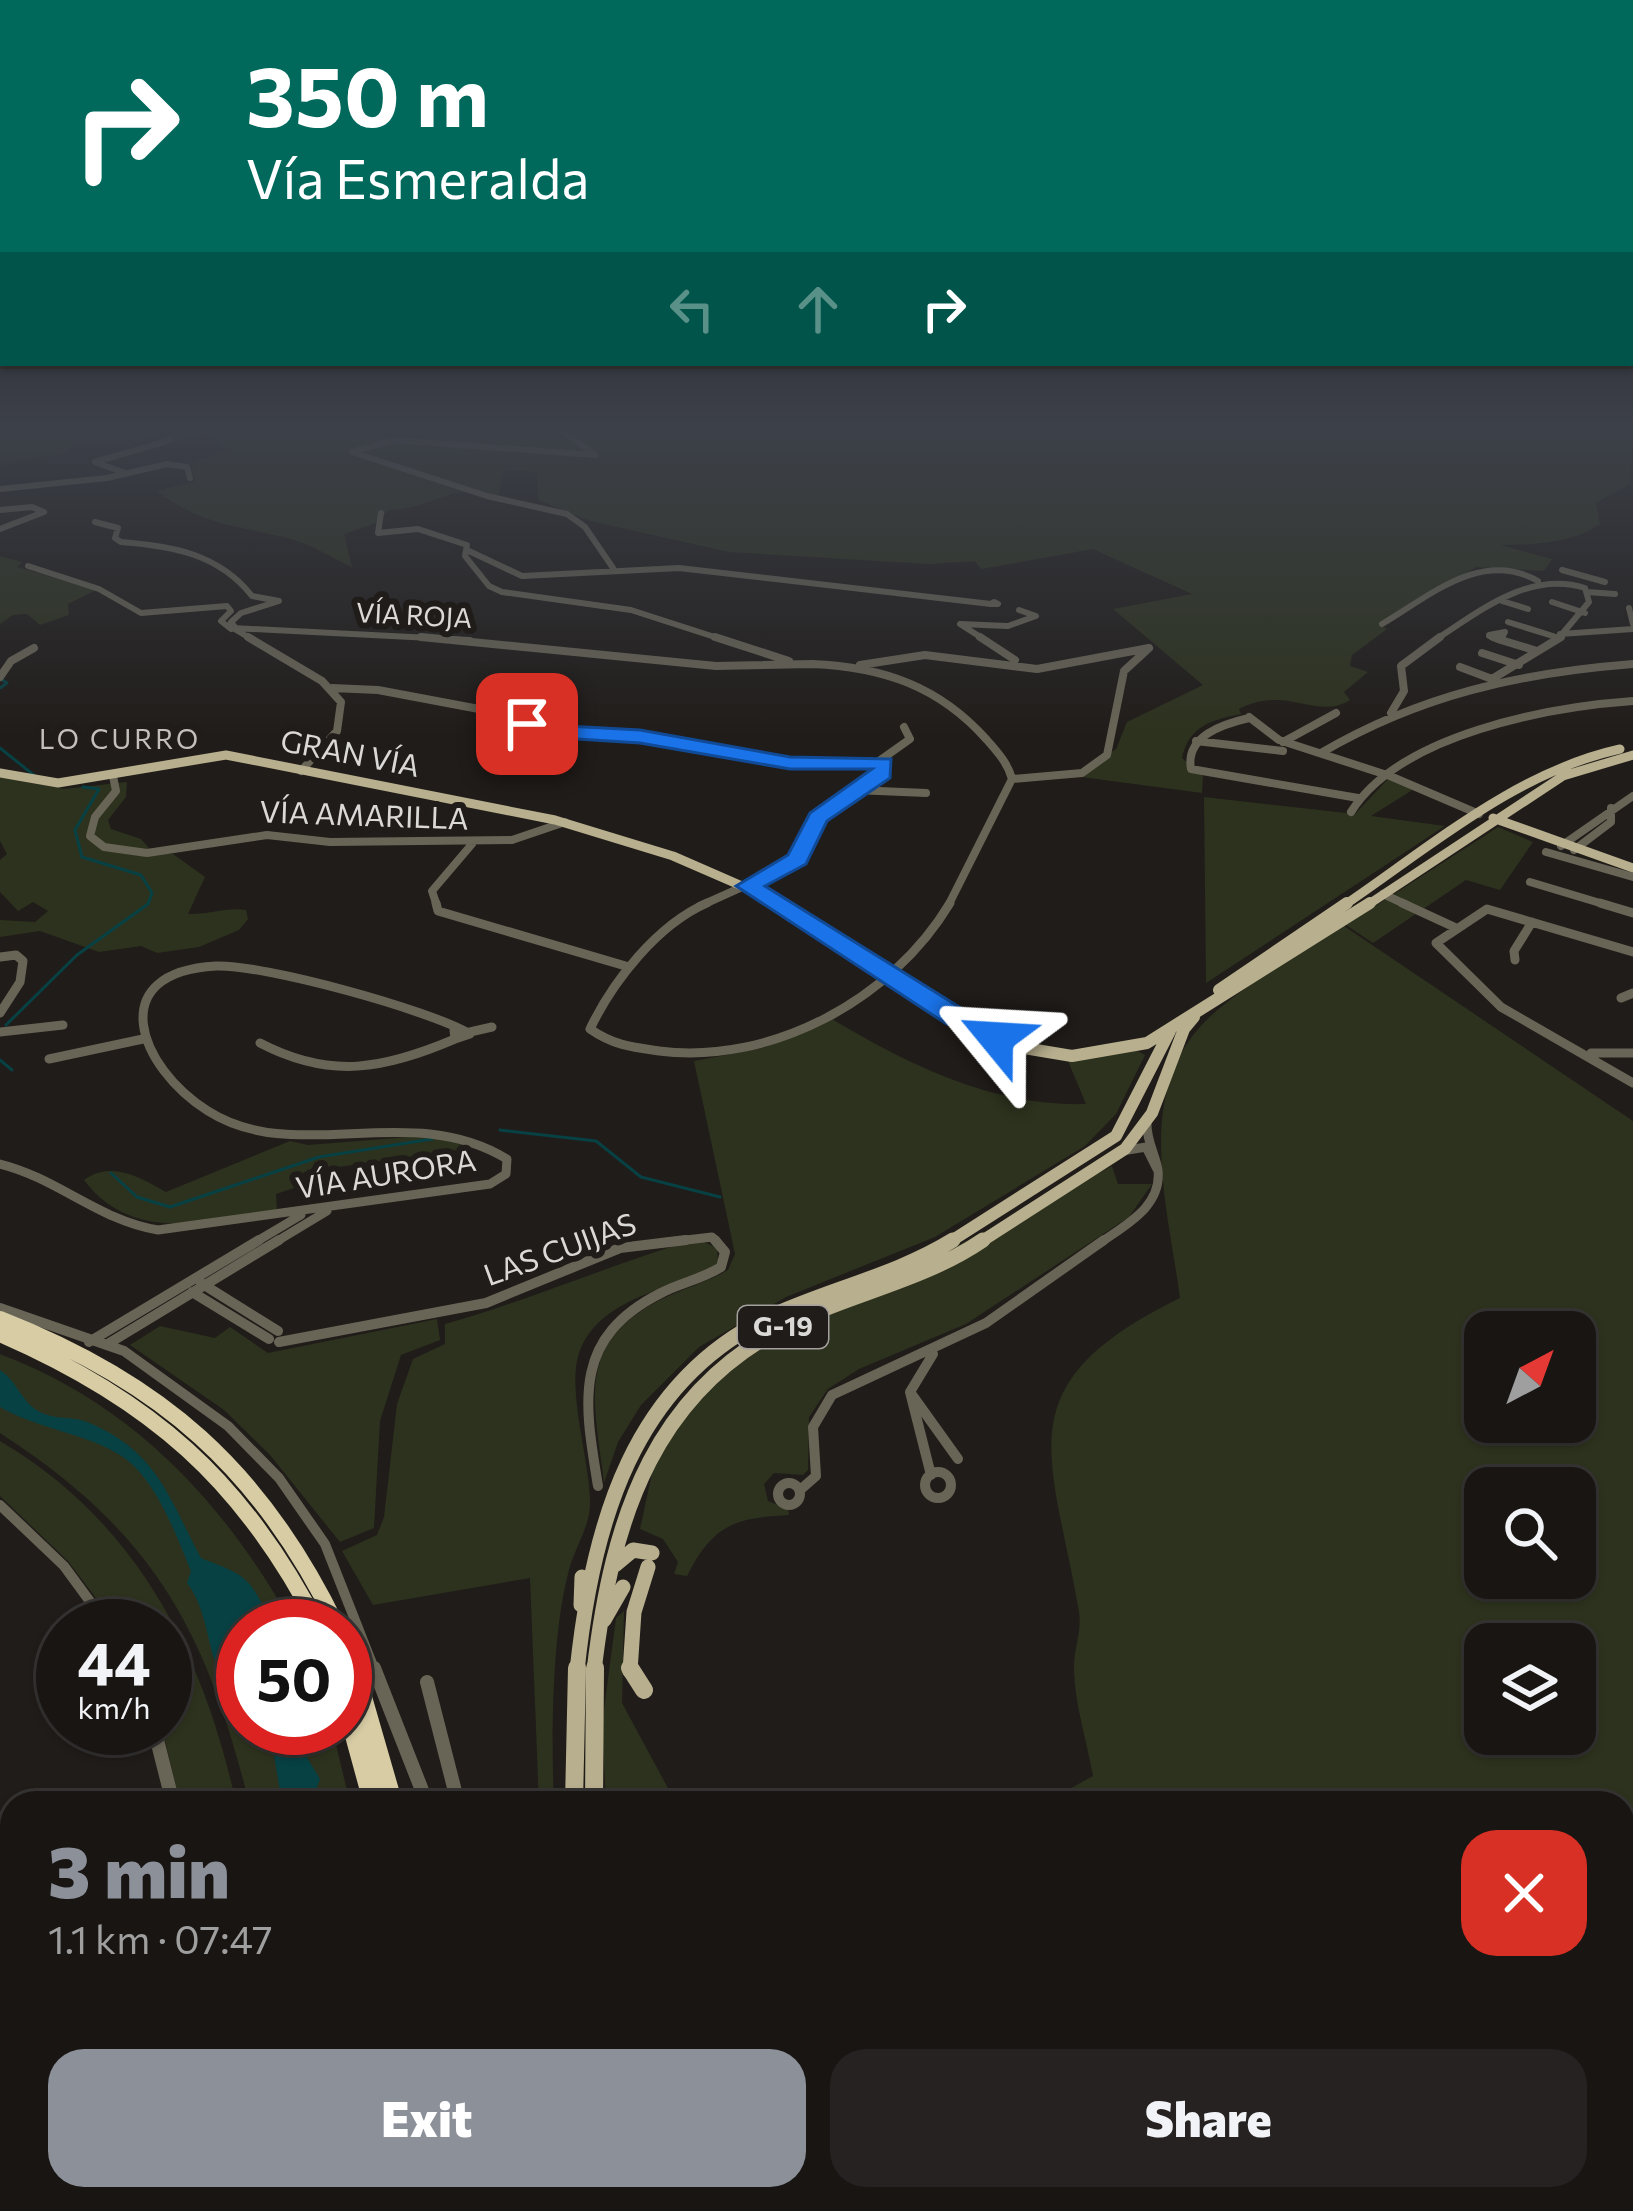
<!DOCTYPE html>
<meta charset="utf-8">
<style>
:root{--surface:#181513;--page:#252221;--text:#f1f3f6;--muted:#9f9fa0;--line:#363433;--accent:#8c9099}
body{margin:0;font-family:Commissioner,sans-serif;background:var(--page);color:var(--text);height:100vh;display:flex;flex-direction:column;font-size:45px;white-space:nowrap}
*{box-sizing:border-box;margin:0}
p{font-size:39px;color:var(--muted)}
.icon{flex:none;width:66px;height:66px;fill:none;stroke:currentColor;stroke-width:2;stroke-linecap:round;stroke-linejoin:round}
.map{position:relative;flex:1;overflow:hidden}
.sheet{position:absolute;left:0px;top:1791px;width:1635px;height:420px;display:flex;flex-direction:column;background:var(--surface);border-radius:36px 36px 0 0;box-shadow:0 3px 9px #0004,0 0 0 3px var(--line)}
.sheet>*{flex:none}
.hud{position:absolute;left:0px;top:0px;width:1635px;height:366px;box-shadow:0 3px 9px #0004,0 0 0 3px var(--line);background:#00695c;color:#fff;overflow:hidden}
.needle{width:78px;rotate:41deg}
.tools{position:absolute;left:1464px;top:1311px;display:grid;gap:24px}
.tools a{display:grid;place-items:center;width:132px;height:132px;border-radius:24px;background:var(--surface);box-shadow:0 3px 9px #0004,0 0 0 3px var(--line);font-size:60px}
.speed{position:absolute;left:36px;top:1599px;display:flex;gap:24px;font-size:60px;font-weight:700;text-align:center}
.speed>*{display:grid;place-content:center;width:156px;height:156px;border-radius:50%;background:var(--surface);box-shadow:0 3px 9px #0004,0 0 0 3px var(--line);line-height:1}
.speed small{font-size:30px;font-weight:400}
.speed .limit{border:18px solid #d22;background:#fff;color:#111}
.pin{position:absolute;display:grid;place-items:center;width:102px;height:102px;color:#fff;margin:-51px;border-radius:24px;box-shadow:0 6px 18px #0006}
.me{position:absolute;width:132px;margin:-66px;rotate:297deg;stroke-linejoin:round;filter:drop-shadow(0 0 9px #0008)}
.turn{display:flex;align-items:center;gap:42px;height:252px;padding:0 48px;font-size:54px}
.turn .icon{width:156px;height:156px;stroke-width:2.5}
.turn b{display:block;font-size:84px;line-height:102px}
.lanes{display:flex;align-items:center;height:114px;padding:0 48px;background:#0003;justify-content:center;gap:60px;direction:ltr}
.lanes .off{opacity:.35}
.round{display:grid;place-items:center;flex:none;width:126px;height:126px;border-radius:36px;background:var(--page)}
.overview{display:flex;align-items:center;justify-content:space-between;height:204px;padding:0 48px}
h1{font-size:72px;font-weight:800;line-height:90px;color:var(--accent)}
.action{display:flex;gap:24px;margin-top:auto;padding:24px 48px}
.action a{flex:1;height:138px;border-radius:36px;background:var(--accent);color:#fff;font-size:48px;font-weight:800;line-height:138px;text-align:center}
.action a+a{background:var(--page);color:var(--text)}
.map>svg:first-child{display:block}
.green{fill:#2d321e;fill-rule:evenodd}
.water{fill:#074144}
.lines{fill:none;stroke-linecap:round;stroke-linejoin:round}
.stream-far1{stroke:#074144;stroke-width:3}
.stream{stroke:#074144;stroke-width:4.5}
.minor-far4{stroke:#696556;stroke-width:6}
.minor-far3{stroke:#696556;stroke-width:8}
.minor-far2{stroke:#696556;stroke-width:9}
.minor-far1{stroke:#696556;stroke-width:10}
.minor{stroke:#696556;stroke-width:14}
.major-far3{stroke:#b8af8e;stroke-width:9}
.major-far2{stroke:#b8af8e;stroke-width:12}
.major-far1{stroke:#b8af8e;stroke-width:15}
.major{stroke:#b8af8e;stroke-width:18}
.highway-far1{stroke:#d7cca4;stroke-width:16}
.highway{stroke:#d7cca4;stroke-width:21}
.route{fill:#1a73e8;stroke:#114b97;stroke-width:3}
.labels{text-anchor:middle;stroke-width:12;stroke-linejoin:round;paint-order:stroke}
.far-street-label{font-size:27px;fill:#dbd9d7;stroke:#201c19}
.far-neighbourhood-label{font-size:27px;letter-spacing:3px;fill:#c4bfbb;stroke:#201c19}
.shield{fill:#201c19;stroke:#a3a09e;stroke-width:3}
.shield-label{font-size:27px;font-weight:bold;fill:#dbd9d7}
.street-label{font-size:30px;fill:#dbd9d7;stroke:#201c19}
</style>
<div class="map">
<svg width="1633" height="2211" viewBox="0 0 1633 2211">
<rect width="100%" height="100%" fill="#201c19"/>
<path class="green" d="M 0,429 L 1633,429 C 1631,449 1633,464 1630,484 L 1596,503 L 1600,524 C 1574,543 1532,545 1500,545 L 1552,559 L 1544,571 L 1476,567 L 1381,625 L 1387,629 L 1352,655 L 1350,666 L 1368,672 L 1344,692 L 1350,700 C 1317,721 1287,684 1239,709 L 1241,714 C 1211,720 1189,726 1182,758 L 1203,776 L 1202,793 L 1074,776 L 1116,749 L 1127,722 L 1203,685 L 1113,609 L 1192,594 L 1093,549 L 981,569 L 975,561 L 929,564 L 729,552 L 590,521 L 538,500 L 537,472 L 503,470 L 499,496 C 442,483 436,509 389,510 L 376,523 L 344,534 L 352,567 C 333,558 312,545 291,539 C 237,525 205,527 157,491 L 195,481 L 191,463 L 226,451 L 209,434 L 163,443 L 156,438 L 78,441 L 65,453 L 0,465 Z
M 0,556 L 22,562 L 17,567 L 96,590 L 68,604 L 69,615 L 40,625 L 27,614 L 13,615 L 0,624 Z
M 0,777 L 64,789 L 127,782 L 126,797 L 108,820 L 111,829 L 141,839 L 154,854 L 173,854 L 205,877 L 188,914 C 209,915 225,907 246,910 L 248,919 L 239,930 L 199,947 L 157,953 L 141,946 L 99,952 L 40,931 L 0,937 L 0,920 L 35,922 L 48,911 L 33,902 L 18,911 L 0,892 L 0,860 L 7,854 L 0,841 Z
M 1389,778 L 1414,789 L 1371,816 L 1445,826 L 1206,983 L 1204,797 L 1355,814 Z
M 1498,827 L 1533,842 L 1500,890 L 1466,880 L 1373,943 L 1346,925 Z
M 1344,926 L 1633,1121 L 1633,2211 L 808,2211 L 804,2199 L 1623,2199 L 1623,1803 L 1044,1803 L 1093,1776 C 1087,1741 1074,1702 1074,1667 C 1074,1648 1082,1631 1079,1612 C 1052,1453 1002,1385 1180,1298 C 1169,1213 1135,1100 1199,1028 C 1232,990 1301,955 1344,926 ZM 1485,1332 L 1575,1332 L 1575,1422 L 1485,1422 ZM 1485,1488 L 1575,1488 L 1575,1578 L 1485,1578 ZM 1485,1644 L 1575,1644 L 1575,1734 L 1485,1734 Z
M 832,1019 C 909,1065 994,1107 1086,1104 L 1068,1061 L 1130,1047 L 1145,1055 L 1116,1114 L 1085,1146 L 935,1237 L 786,1297 L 699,1347 L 641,1405 L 618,1442 L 604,1483 C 595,1405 574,1345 658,1301 C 681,1289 706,1283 728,1270 L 735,1254 L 694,1061 L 763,1048 Z
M 434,1135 L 470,1148 L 304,1172 L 297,1187 L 276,1194 L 277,1211 C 209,1222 132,1244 84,1180 C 111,1160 140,1177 166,1192 L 290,1141 L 308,1145 Z
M 1112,1166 L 1118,1184 L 1152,1184 L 1129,1217 L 966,1324 L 859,1369 L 828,1389 L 809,1417 L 808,1470 L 803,1475 L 774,1473 L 764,1484 L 768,1501 L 788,1509 L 789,1515 C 734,1518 713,1525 687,1576 L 674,1574 L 678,1562 L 663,1539 L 640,1529 L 654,1464 L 695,1398 L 763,1346 Z
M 697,1239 L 717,1248 L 718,1263 C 675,1291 605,1294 581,1348 C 564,1385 591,1462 590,1504 C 590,1527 573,1551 568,1574 C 552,1635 551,1739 554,1803 L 539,1803 L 530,1578 L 373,1605 L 342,1551 L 377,1535 L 384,1517 L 397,1404 L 413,1359 L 445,1344 L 445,1324 C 531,1300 611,1264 697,1239 Z
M 437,1319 L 440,1340 L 401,1355 L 380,1421 L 374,1528 L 340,1542 L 270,1455 L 224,1410 L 130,1345 L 160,1326 L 215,1338 L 230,1327 L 268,1353 Z
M 0,1354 C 133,1404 226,1504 293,1626 L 243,1626 L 243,1728 L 332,1728 L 350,1803 L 249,1803 C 206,1629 153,1532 0,1433 Z
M 0,1441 C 136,1521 203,1652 236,1803 L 180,1803 L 162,1728 L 165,1626 L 117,1626 L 68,1561 L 0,1496 Z
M 624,1611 L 622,1703 L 676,1803 L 606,1803 L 602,1725 L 616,1618 Z
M 470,2199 L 732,2199 L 739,2211 L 473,2211 Z"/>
<path class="water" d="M 0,1370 C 17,1381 21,1401 38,1411 C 56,1421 73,1415 92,1424 C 159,1454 169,1499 201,1558 C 250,1577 249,1577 273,1626 L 243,1626 L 243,1705 C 204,1677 215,1619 187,1583 L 191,1571 C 176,1535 157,1481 123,1457 C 90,1434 37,1429 0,1407 Z
M 263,1728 L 300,1728 L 306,1756 L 320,1779 L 311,1803 L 282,1803 L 274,1756 Z"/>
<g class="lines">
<path class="stream-far1" d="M 0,688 L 7,683 L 1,679
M 0,748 L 35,776
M 6,1025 L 77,955 L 148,904 L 152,893 L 141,875 L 82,857 L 75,830 L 99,789 L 83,787
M 0,1060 L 12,1070
M 500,1130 L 596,1141 L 641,1177 L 720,1197
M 111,1173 L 137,1197 L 170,1207 L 319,1157 L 432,1139"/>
<path class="stream" d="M 838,2199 L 853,2211"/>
<path class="minor-far4" d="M 560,429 L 595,455 L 394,440 L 352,452 L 487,496 L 567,514 L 585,527 L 613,568
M 125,473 L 95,462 L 171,440
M 0,489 L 107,478 L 167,464 L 187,467 L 190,478
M 0,510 L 32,507 L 44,512 L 0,529
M 381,513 L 378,533 L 418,529 L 467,545 L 465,556 L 489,586 L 502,592 L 631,610 L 724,640
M 95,522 L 118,528 L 115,538 L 121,542 C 173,546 219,554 252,596 L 279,601 L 241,613 L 231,622 L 235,627
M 469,551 L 522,576 L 679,568 L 991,604
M 28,566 L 99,589 L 141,613 L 227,606 L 231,611 L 221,621 L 231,629
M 1562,570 L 1605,582
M 1587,592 L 1615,594
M 1502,601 L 1528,609
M 994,602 L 998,604 L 991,604 Z
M 1552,602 L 1585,613
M 1629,608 L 1633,624
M 1508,622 L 1556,637
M 1382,624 C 1431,595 1482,549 1538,581
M 1505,632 L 1501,640 L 1489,636 L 1489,635 Z
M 1560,634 L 1633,629
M 253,640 L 233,628 L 470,640
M 985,640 L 960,624 L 1008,626 L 1036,616 L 1019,610
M 1435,640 C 1480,611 1530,570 1585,588 L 1589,602 L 1557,640"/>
<path class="minor-far3" d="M 248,637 L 322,681 L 341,702 L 337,731 L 301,771
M 421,637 L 716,666 L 813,664
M 715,637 L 789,661
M 980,637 L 1015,660
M 1493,637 L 1501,640
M 1501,640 L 1537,651
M 1482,653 L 1519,665
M 812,664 C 883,667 939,686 987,740 C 998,753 1008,763 1012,779
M 860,665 L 925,655 L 1037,669 L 1149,648
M 1460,667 L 1492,679
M 0,677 L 11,661 L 34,648
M 1492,679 L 1561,637
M 332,688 L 378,690 L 495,712 L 546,731 L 640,736 L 790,763 L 884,763 L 883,773 L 818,817 L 791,865 L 700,906
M 1391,713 L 1404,691 L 1401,666 L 1440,637
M 1249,717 L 1279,740 L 1390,776 L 1479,814
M 1249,718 C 1223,724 1185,736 1191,769 L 1358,798
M 1196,741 L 1283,751
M 1283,742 L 1336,713
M 1321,753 C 1420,695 1519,673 1633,664
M 879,761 L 910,739 L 904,727
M 113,776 L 116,791 L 95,817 L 90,836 L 104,847 L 147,853 L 267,835 L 330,842 L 512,840 L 565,822
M 1012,779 L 1082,773 L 1107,755 L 1124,671 L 1149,648
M 855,790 L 926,793
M 1351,812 C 1400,734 1549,707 1633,701
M 1561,846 L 1633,796
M 1574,850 L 1611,822 L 1611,808
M 1546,852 L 1633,877
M 1530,882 L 1610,906
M 1383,894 L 1409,906
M 437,906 L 432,891 L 472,844
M 948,906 L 1012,779"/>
<path class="minor-far2" d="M 436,903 L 438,911 L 629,967
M 707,903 C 657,925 613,981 590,1029 C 613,1045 631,1047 659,1051 C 771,1065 892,1000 950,903
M 1402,903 L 1454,927
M 1600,903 L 1633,913
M 1633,952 L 1487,909 L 1436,943 L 1501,1007 L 1633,1083
M 0,957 L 16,955 L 23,961 L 20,982 L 0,1013
M 1515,960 L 1514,951 L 1532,922
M 1621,998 L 1633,993
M 0,1032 L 63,1025
M 470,1032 L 492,1027
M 260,1043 C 331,1080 384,1069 455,1039
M 1591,1053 L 1633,1053
M 49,1059 L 143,1039
M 1128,1150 L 1146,1147 L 1157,1169
M 0,1164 C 57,1178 100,1221 158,1230 L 490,1184 L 506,1174 L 507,1159 C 409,1099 296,1167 208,1111 C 138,1067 103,972 216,966 C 263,964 430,1010 470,1034 L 455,1039 L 454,1030
M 254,1243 L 301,1215
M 274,1243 L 327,1211
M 661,1243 L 712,1237 L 717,1243
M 1100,1243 C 1125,1225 1162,1207 1158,1170 C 1155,1153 1146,1140 1147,1122"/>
<path class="minor-far1" d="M 201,1283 L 278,1331
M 192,1292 L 269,1339
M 0,1308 L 124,1351 L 228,1426 L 279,1478 L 325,1544 L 375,1671
M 89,1342 L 259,1240
M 279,1342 L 486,1303 L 620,1248 L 686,1240
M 106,1345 L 279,1240
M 910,1392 L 958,1459
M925 1485a13 13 0 1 1 26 0a13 13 0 1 1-26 0Z
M 931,1475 L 910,1392 L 933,1354
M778 1494a11 11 0 1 1 22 0a11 11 0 1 1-22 0Z
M 598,1486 C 584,1401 572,1338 661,1293 C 680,1283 702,1279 721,1267 L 725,1252 L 715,1240
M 800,1490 L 816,1476 L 813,1427 L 832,1395 L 986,1323 L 1104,1240
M 0,1505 L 64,1566 L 108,1626"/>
<path class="minor" d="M 374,1668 L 427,1803
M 427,1682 L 458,1803
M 154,1728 L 173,1803
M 0,2023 L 12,2027
M 0,2038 L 12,2032
M 0,2075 L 12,2091
M 0,2131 L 12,2121
M 177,2199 L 177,2211
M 71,2211 L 86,2200"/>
<path class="major-far3" d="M 0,773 L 58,783 L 226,755 L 555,820 L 673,856 L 788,906
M 1493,818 L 1633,868
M 1343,906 C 1430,847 1516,772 1620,749
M 1366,906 L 1563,776 L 1633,755"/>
<path class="major-far2" d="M 783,903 L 968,1025 L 1024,1048 L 1072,1056 L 1147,1043 L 1370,903
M 1219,990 L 1347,903
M 948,1243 L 1116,1136 L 1170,1031
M 979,1243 L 1125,1149 L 1152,1113 L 1184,1029 L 1194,1017"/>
<path class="major-far1" d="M 615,1565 L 633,1550 L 652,1553
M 581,1605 L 582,1577
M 604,1620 L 623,1587
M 577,1671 C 592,1526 632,1379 776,1314 C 834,1288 898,1274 953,1240
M 594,1671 C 612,1518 654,1383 805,1317 C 864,1291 929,1277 983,1240
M 630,1671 L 634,1612 L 648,1567"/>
<path class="major" d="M 630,1668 L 644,1690
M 574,1803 L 577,1668
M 594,1803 L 595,1668
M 755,2199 L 762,2211
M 786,2199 L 792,2211"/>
<path class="highway-far1" d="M 0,1319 C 161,1382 261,1469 337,1626
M 0,1334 C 150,1399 243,1480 318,1626
M 345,1645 L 354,1671"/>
<path class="highway" d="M 353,1668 L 392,1803
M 345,1697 L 374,1803
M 425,2199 L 426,2211
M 448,2199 L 450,2211"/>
</g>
<linearGradient id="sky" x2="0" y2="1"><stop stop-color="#120f0e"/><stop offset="0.58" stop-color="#3c4049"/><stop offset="1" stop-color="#3c4049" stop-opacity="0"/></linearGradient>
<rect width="1633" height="738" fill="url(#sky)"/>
<path class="route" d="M 527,718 L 548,725 L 640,730 L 790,757 L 891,759 L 890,778 L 827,821 L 806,864 L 765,886 L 1009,1038 L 996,1046 L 945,1023 L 736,886 L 788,855 L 810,813 L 872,769 L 790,769 L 640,743 L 546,737 L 517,724 Z"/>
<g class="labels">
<g class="far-street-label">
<text transform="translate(414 616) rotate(3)" y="9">VÍA ROJA</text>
</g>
<g class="far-neighbourhood-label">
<text x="120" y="749">LO CURRO</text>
</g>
<rect class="shield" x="738" y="1306" width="90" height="42" rx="9"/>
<g class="shield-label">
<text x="783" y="1336">G-19</text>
</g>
<g class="street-label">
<text transform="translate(350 754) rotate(11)" y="10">GRAN VÍA</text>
<text transform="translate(364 816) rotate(2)" y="10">VÍA AMARILLA</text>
<text transform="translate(386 1175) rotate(-9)" y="10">VÍA AURORA</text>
<text transform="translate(560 1250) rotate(-20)" y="10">LAS CUIJAS</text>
</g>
</g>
</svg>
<div class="tools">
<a><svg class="needle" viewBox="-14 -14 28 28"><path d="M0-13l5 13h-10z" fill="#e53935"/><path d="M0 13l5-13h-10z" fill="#9f9fa0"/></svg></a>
<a><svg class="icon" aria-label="search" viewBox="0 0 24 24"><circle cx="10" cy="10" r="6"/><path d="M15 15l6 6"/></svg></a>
<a><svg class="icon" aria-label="layers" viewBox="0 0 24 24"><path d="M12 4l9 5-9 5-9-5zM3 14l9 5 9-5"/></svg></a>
</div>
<div class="speed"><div>44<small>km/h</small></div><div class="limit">50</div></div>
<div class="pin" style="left:527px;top:724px;background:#d93025"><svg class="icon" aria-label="arrive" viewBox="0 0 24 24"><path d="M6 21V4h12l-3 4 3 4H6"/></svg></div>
<svg class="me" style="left:996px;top:1038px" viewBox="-20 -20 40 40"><path d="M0-17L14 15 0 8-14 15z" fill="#1a73e8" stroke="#fff" stroke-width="4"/></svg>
<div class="hud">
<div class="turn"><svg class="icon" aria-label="right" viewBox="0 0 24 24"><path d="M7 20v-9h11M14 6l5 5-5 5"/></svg><div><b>350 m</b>Vía Esmeralda</div></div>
<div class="lanes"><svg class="icon off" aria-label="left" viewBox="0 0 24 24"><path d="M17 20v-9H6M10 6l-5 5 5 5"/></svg><svg class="icon off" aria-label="ahead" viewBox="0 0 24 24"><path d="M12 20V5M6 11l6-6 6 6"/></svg><svg class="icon" aria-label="right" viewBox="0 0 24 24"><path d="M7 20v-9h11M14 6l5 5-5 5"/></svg></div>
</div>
<section class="sheet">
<div class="overview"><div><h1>3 min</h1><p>1.1 km · 07:47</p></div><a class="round" style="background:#d93025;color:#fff"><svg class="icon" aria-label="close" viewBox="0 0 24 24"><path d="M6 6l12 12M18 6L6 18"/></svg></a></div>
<div class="action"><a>Exit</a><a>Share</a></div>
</section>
</div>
